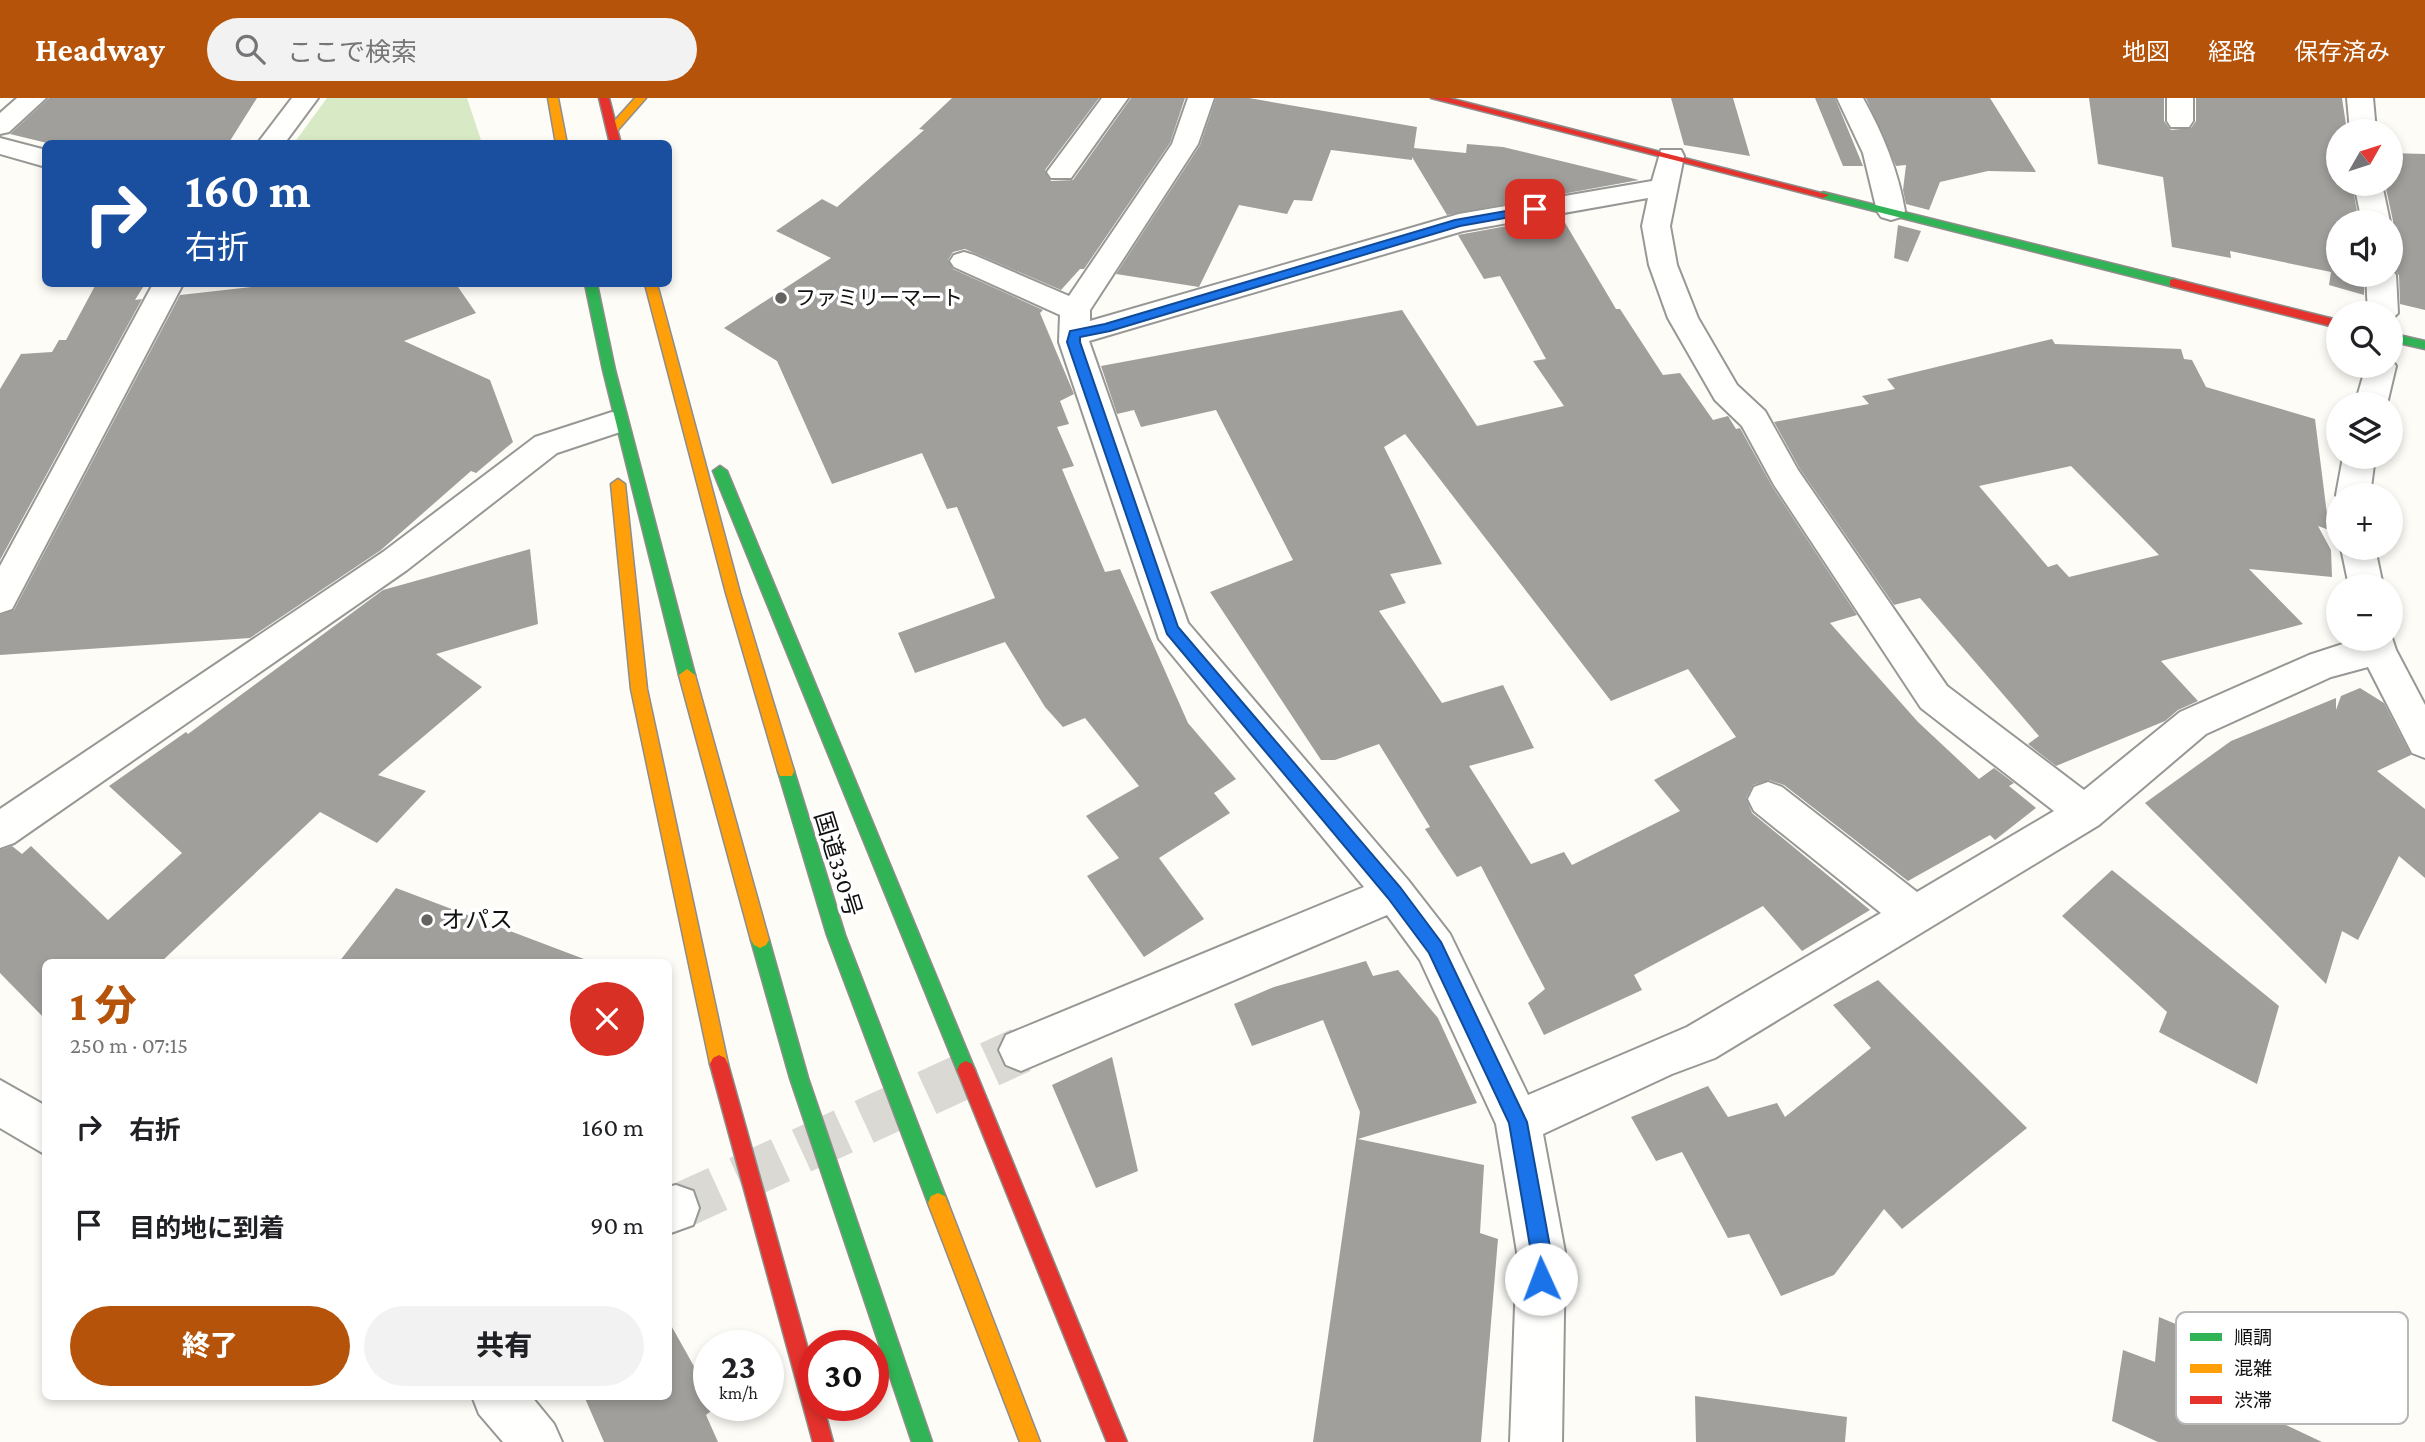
<!DOCTYPE html>
<html lang="ja">
<meta charset="utf-8">
<style>
:root{--surface:#fff;--page:#f2f2f2;--text:#202124;--muted:#757577;--accent:#b45309}
body{margin:0;font-family:"Crimson Pro","Noto Sans JP",serif;background:var(--page);color:var(--text);height:100vh;display:flex;flex-direction:column;font-size:26px;white-space:nowrap}
*{box-sizing:border-box;margin:0}
p{font-size:23px;color:var(--muted)}
.icon{flex:none;width:38px;height:38px;fill:none;stroke:currentColor;stroke-width:2;stroke-linecap:round;stroke-linejoin:round}
.map{position:relative;flex:1;overflow:hidden}
.sheet{position:absolute;left:42px;top:861px;width:630px;height:441px;display:flex;flex-direction:column;background:var(--surface);border-radius:10px;box-shadow:0 4px 10px #0003}
.sheet>*{flex:none}
.guide{position:absolute;left:42px;top:42px;width:630px;height:147px;border-radius:10px;box-shadow:0 4px 10px #0003;background:#1a4fa0;color:#fff;overflow:hidden}
.needle{width:46px;rotate:51deg}
.tools{position:absolute;left:2326px;top:21px;display:grid;gap:14px}
.tools a{display:grid;place-items:center;width:77px;height:77px;border-radius:50%;background:var(--surface);box-shadow:0 4px 10px #0003;font-size:35px}
.speed{position:absolute;left:693px;top:1232px;display:flex;gap:14px;font-size:35px;font-weight:700;text-align:center}
.speed>*{display:grid;place-content:center;width:91px;height:91px;border-radius:50%;background:var(--surface);box-shadow:0 4px 10px #0003;line-height:1}
.speed small{font-size:18px;font-weight:400}
.speed .limit{border:10px solid #d22;background:#fff;color:#111}
.pin{position:absolute;display:grid;place-items:center;width:60px;height:60px;color:#fff;margin:-30px;border-radius:14px;box-shadow:0 4px 10px #0006}
.me{position:absolute;width:77px;margin:-38px;rotate:358deg;stroke-linejoin:round;filter:drop-shadow(0 0 5px #0008)}
.turn{display:flex;align-items:center;gap:24px;height:147px;padding:0 28px;font-size:32px}
.turn .icon{width:91px;height:91px;stroke-width:2.5}
.turn b{display:block;font-size:49px;line-height:60px}
.round{display:grid;place-items:center;flex:none;width:74px;height:74px;border-radius:37px;background:var(--page)}
.summary{display:flex;align-items:center;justify-content:space-between;height:119px;padding:0 28px}
h1{font-size:42px;font-weight:800;line-height:52px;color:var(--accent)}
.cta{display:flex;gap:14px;margin-top:auto;padding:14px 28px}
.cta a{flex:1;height:80px;border-radius:42px;background:var(--accent);color:#fff;font-size:28px;font-weight:800;line-height:80px;text-align:center}
.cta a+a{background:var(--page);color:var(--text)}
ul{padding:0;list-style:none}
li{display:flex;align-items:center;gap:21px;height:98px;padding:0 28px}
li div{flex:1}
li b{display:block;font-size:26px}
li em{font-style:normal}
header{display:flex;align-items:center;gap:42px;box-sizing:border-box;height:98px;padding:0 35px;background:var(--accent);color:#fff}
header strong{font-size:33px}
nav{display:flex;gap:38px;margin-inline-start:auto;font-size:24px}
.search{width:490px;height:63px;background:var(--page);display:flex;align-items:center;gap:18px;box-sizing:border-box;padding:0 24px;border-radius:38px;color:var(--muted);font-size:26px}
.map>svg:first-child{display:block}
.forest{fill:#d8eac5}
.building{fill:#a19f9c;fill-rule:evenodd}
.lines{fill:none;stroke-linecap:round;stroke-linejoin:round}
.street-tunnel{stroke:#dad9d4;stroke-width:46;stroke-dasharray:46 23;stroke-linecap:butt}
.street-casing{stroke:#979795;stroke-width:4}
.fast-casing{stroke:#8e8d8b;stroke-width:3}
.slow-casing{stroke:#8e8d8b;stroke-width:3}
.jam-casing{stroke:#8e8d8b;stroke-width:3}
.street{fill:#fffffe;fill-rule:evenodd}
.fast{fill:#30b455;fill-rule:evenodd}
.slow{fill:#ff9f0a;fill-rule:evenodd}
.jam{fill:#e5322d;fill-rule:evenodd}
.route{fill:#1a73e8;stroke:#114b97;stroke-width:2}
.poi-dot{fill:#646362;stroke:#fff;stroke-width:2.5}
.labels{text-anchor:middle;stroke-width:7;stroke-linejoin:round;paint-order:stroke}
.far-poi-label{font-size:21px;fill:#111;stroke:#fff;text-anchor:start}
.street-label{font-size:24px;fill:#111;stroke:#fff}
.poi-label{font-size:24px;fill:#111;stroke:#fff;text-anchor:start}
.key{fill:#fff;stroke:#b8b8b8;stroke-width:2}
.key-label{font-size:19px;fill:#111}
</style>
<header>
<strong>Headway</strong>
<div class="search"><svg class="icon" aria-label="search" viewBox="0 0 24 24"><circle cx="10" cy="10" r="6"/><path d="M15 15l6 6"/></svg>ここで検索</div>
<nav><a>地図</a><a>経路</a><a>保存済み</a></nav>
</header>
<div class="map">
<svg width="2425" height="1344" viewBox="0 0 2425 1344">
<rect width="100%" height="100%" fill="#fdfcf7"/>
<path class="forest" d="M 327,0 L 467,0 L 482,45 L 294,45 Z"/>
<path class="building" d="M 49,0 L 257,0 L 228,46 L 51,46 L 10,36 Z
M 952,0 L 1099,0 L 1045,72 L 1051,83 L 1073,82 L 1131,0 L 1185,0 L 1170,45 L 1084,171 L 1080,171 L 1061,192 L 965,151 L 953,154 L 948,162 L 953,171 L 1043,212 L 1040,215 L 1074,296 L 1060,303 L 1069,326 L 1057,329 L 1074,368 L 1062,371 L 1105,474 L 1120,471 L 1188,625 L 1236,681 L 1214,695 L 1230,715 L 1159,760 L 1204,821 L 1144,859 L 1087,778 L 1119,760 L 1086,718 L 1139,688 L 1085,620 L 1063,629 L 1045,609 L 1005,544 L 915,575 L 898,535 L 995,500 L 957,409 L 947,411 L 922,355 L 832,386 L 777,263 L 724,230 L 831,160 L 776,133 L 822,101 L 837,109 L 924,32 L 919,31 Z
M 1216,0 L 1249,0 L 1417,29 L 1414,50 L 1466,55 L 1467,46 L 1503,49 L 1639,82 L 1447,117 L 1412,59 L 1412,62 L 1331,52 L 1312,103 L 1294,102 L 1287,116 L 1239,107 L 1199,189 L 1116,176 L 1200,47 Z
M 1671,0 L 1733,0 L 1750,58 L 1684,47 Z
M 1815,0 L 1835,0 L 1863,68 L 1843,68 Z
M 1866,0 L 1990,0 L 2036,74 L 1988,73 L 1940,84 L 1929,112 L 1906,106 L 1903,92 L 1906,67 L 1896,68 Z
M 2089,0 L 2164,0 L 2164,23 L 2171,32 L 2191,30 L 2196,23 L 2196,0 L 2342,0 L 2347,33 L 2338,33 L 2338,86 L 2352,86 L 2359,124 L 2338,124 L 2338,177 L 2364,177 L 2364,197 L 2329,187 L 2331,174 L 2230,153 L 2231,160 L 2172,149 L 2163,79 L 2098,66 Z
M 2390,55 L 2425,56 L 2425,212 L 2400,206 L 2399,177 L 2390,168 L 2393,123 L 2385,86 L 2390,86 Z
M 1561,118 L 1616,211 L 1620,211 L 1663,277 L 1680,275 L 1713,322 L 1728,318 L 1736,331 L 1740,330 L 1772,388 L 1857,517 L 1830,525 L 1918,624 L 1979,681 L 1994,670 L 2014,685 L 2009,688 L 2036,710 L 1995,742 L 1990,737 L 1908,783 L 1784,687 L 1769,682 L 1753,687 L 1746,700 L 1752,715 L 1870,812 L 1802,853 L 1763,808 L 1634,877 L 1642,892 L 1544,937 L 1528,905 L 1545,891 L 1481,768 L 1457,779 L 1425,731 L 1430,729 L 1379,646 L 1335,662 L 1321,662 L 1210,494 L 1293,462 L 1216,312 L 1141,329 L 1134,312 L 1117,316 L 1101,268 L 1402,212 L 1477,328 L 1564,308 L 1533,263 L 1546,261 L 1500,178 L 1484,181 L 1458,137 ZM 1405,336 L 1611,603 L 1688,571 L 1736,639 L 1654,682 L 1680,713 L 1572,767 L 1564,754 L 1531,766 L 1469,668 L 1534,650 L 1503,587 L 1442,605 L 1379,513 L 1406,505 L 1390,476 L 1442,466 L 1384,349 Z
M 1898,127 L 1921,133 L 1908,164 L 1894,160 Z
M 96,186 L 145,186 L 135,202 L 142,201 L 0,462 L 0,291 L 21,256 L 52,254 L 59,242 L 66,242 Z
M 279,186 L 456,186 L 476,215 L 404,243 L 490,282 L 513,344 L 476,375 L 471,373 L 381,452 L 250,540 L 0,557 L 0,517 L 14,512 L 180,197 Z
M 2052,241 L 2055,246 L 2181,251 L 2184,261 L 2192,262 L 2206,289 L 2315,321 L 2329,432 L 2318,428 L 2331,452 L 2332,479 L 2249,471 L 2303,526 L 2161,563 L 2198,603 L 2178,612 L 2165,623 L 2056,668 L 2028,646 L 2039,638 L 1920,500 L 1894,507 L 1800,371 L 1774,324 L 1869,306 L 1862,298 L 1895,291 L 1887,281 ZM 2071,368 L 2159,457 L 2069,479 L 2057,466 L 2048,469 L 1979,388 Z
M 530,451 L 538,526 L 436,556 L 482,589 L 378,677 L 426,693 L 377,745 L 320,714 L 161,864 L 46,864 L 46,922 L 0,875 L 0,752 L 12,748 L 22,756 L 31,748 L 108,822 L 182,755 L 109,688 L 186,634 L 188,636 L 383,492 Z
M 2360,590 L 2384,605 L 2411,657 L 2377,673 L 2425,711 L 2425,780 L 2399,758 L 2358,842 L 2342,833 L 2326,886 L 2145,705 L 2231,643 L 2336,600 L 2336,612 L 2341,598 Z
M 2112,772 L 2279,908 L 2257,986 L 2159,934 L 2167,914 L 2062,818 Z
M 396,790 L 584,861 L 583,864 L 339,864 Z
M 1366,863 L 1373,878 L 1398,872 L 1438,920 L 1477,1005 L 1358,1041 L 1484,1067 L 1480,1135 L 1498,1141 L 1481,1344 L 1313,1344 L 1360,1014 L 1323,922 L 1252,948 L 1234,906 L 1274,889 Z
M 1878,882 L 2027,1030 L 1902,1131 L 1884,1111 L 1834,1177 L 1781,1198 L 1749,1136 L 1728,1140 L 1682,1054 L 1656,1063 L 1631,1019 L 1708,988 L 1728,1019 L 1777,1005 L 1785,1019 L 1871,950 L 1833,907 Z
M 1112,959 L 1138,1073 L 1096,1090 L 1052,987 Z
M 2159,1219 L 2240,1253 L 2237,1304 L 2322,1344 L 2158,1344 L 2112,1323 L 2123,1252 L 2155,1264 Z
M 668,1222 L 709,1295 L 709,1307 L 716,1309 L 706,1317 L 718,1344 L 604,1344 L 584,1298 L 668,1298 Z
M 1695,1298 L 1847,1319 L 1845,1344 L 1696,1344 Z"/>
<g class="lines">
<path class="street-tunnel" d="M 676,1110 L 1021,952"/>
<defs>
<path id="street" d="M 17,0 L 46,0 L 9,34 L 0,36 L 0,15 Z
M 292,0 L 318,0 L 284,46 L 257,46 Z
M 1102,0 L 1128,0 L 1071,80 L 1051,80 L 1047,74 Z
M 1188,0 L 1214,0 L 1198,46 L 1090,212 L 1090,223 L 1459,116 L 1652,83 L 1661,52 L 1681,52 L 1684,58 L 1670,128 L 1677,167 L 1698,220 L 1737,287 L 1765,313 L 1798,372 L 1947,588 L 2084,692 L 2180,614 L 2309,557 L 2358,541 L 2390,541 L 2390,534 L 2396,552 L 2425,607 L 2425,660 L 2412,655 L 2368,569 L 2331,579 L 2206,636 L 2099,727 L 1715,960 L 1672,976 L 1543,1036 L 1565,1154 L 1562,1344 L 1510,1344 L 1517,1154 L 1496,1026 L 1420,862 L 1387,817 L 1021,973 L 1006,967 L 999,952 L 1006,937 L 1364,789 L 1159,541 L 1059,244 L 1060,217 L 954,169 L 950,163 L 954,157 L 964,154 L 974,157 L 1069,198 L 1172,46 ZM 1648,100 L 1642,128 L 1649,167 L 1668,220 L 1715,302 L 1742,328 L 1774,387 L 1921,610 L 2054,713 L 1917,794 L 1782,689 L 1768,684 L 1754,689 L 1748,701 L 1754,713 L 1881,815 L 1687,929 L 1528,997 L 1450,836 L 1408,782 L 1188,525 L 1089,243 L 1463,133 Z
M 1837,0 L 1863,0 C 1883,36 1898,72 1905,113 L 1901,119 L 1891,122 L 1881,119 L 1877,113 L 1863,55 Z
M 2167,0 L 2193,0 L 2193,23 L 2189,29 L 2171,29 L 2167,23 Z
M 2347,0 L 2373,0 L 2376,33 L 2350,33 Z
M 0,40 L 46,52 L 46,69 L 0,56 Z
M 2354,86 L 2382,86 L 2390,124 L 2362,124 Z
M 2390,170 L 2396,177 L 2398,215 L 2390,223 L 2390,215 L 2368,215 L 2366,177 L 2390,177 Z
M 153,186 L 183,186 L 12,511 L 0,515 L 0,468 Z
M 2390,260 L 2396,268 L 2387,306 L 2355,306 L 2366,268 L 2390,268 Z
M 612,314 L 623,317 L 628,325 L 623,333 L 557,355 L 407,472 L 14,745 L 0,750 L 0,711 L 383,454 L 535,339 Z
M 2343,359 L 2375,359 L 2370,397 L 2338,397 L 2338,400 L 2336,397 Z
M 2341,450 L 2375,450 L 2383,488 L 2349,488 Z
M 0,982 L 46,1008 L 46,1057 L 0,1030 Z
M 676,1087 L 693,1093 L 699,1110 L 693,1127 L 668,1136 L 668,1089 Z
M 472,1298 L 531,1298 L 554,1326 L 562,1344 L 503,1344 L 479,1316 Z"/>
<path id="fast" d="M 1823,94 L 2174,181 L 2180,185 L 2174,189 L 1819,99 L 1817,97 Z
M 585,186 L 597,186 L 615,272 L 695,577 L 687,583 L 679,577 L 603,272 Z
M 2390,235 L 2425,243 L 2425,251 L 2390,243 Z
M 720,368 L 727,373 L 975,972 L 972,978 L 966,981 L 960,978 L 957,972 L 713,373 Z
M 786,666 L 792,668 L 794,673 L 845,837 L 948,1105 L 945,1112 L 938,1115 L 931,1112 L 928,1105 L 827,837 L 778,673 L 780,668 Z
M 760,834 L 766,837 L 769,842 L 808,980 L 932,1344 L 912,1344 L 790,980 L 751,842 L 754,837 Z"/>
<path id="slow" d="M 548,0 L 558,0 L 567,46 L 556,46 Z
M 635,0 L 646,0 L 617,33 L 609,33 L 609,29 Z
M 645,186 L 657,186 L 740,495 L 794,673 L 792,678 L 780,678 L 778,673 L 726,495 Z
M 618,381 L 625,386 L 647,591 L 728,966 L 725,972 L 719,975 L 713,972 L 710,966 L 631,591 L 611,386 Z
M 687,571 L 695,577 L 769,842 L 766,847 L 760,850 L 754,847 L 751,842 L 679,577 Z
M 938,1095 L 945,1098 L 948,1105 L 1040,1344 L 1020,1344 L 928,1105 L 931,1098 Z"/>
<path id="jam" d="M 599,0 L 609,0 L 621,46 L 610,46 Z
M 1431,0 L 1449,0 L 1829,97 L 1823,100 Z
M 2174,181 L 2338,222 L 2338,230 L 2170,188 L 2170,182 Z
M 719,957 L 725,960 L 728,966 L 814,1273 L 814,1307 L 823,1307 L 833,1344 L 813,1344 L 710,966 L 713,960 Z
M 966,963 L 972,966 L 975,972 L 1127,1344 L 1107,1344 L 957,972 L 960,966 Z"/>
</defs>
<use href="#street" class="street-casing"/>
<use href="#fast" class="fast-casing"/>
<use href="#slow" class="slow-casing"/>
<use href="#jam" class="jam-casing"/>
<use href="#street" class="street"/>
<use href="#fast" class="fast"/>
<use href="#slow" class="slow"/>
<use href="#jam" class="jam"/>
</g>
<path class="route" d="M 1535,108 L 1541,111 L 1539,114 L 1460,128 L 1110,233 L 1080,239 L 1080,244 L 1178,529 L 1400,789 L 1441,844 L 1527,1024 L 1551,1154 L 1548,1188 L 1541,1190 L 1533,1188 L 1531,1154 L 1509,1025 L 1429,855 L 1388,800 L 1167,536 L 1067,244 L 1070,233 L 1105,226 L 1455,122 Z"/>
<g class="poi-dot">
<circle cx="781" cy="200" r="7"/>
<circle cx="427" cy="822" r="7"/>
</g>
<g class="labels">
<g class="far-poi-label">
<text x="795" y="207">ファミリーマート</text>
</g>
<g class="street-label">
<text transform="translate(838 766) rotate(73)" y="8">国道330号</text>
</g>
<g class="poi-label">
<text x="441" y="830">オパス</text>
</g>
</g>
<rect x="2176" y="1214" width="232" height="112" rx="10" class="key"/>
<rect x="2190" y="1235" width="32" height="8" fill="#30b455"/>
<rect x="2190" y="1266" width="32" height="9" fill="#ff9f0a"/>
<rect x="2190" y="1298" width="32" height="8" fill="#e5322d"/>
<g class="key-label">
<text x="2234" y="1246">順調</text>
<text x="2234" y="1277">混雑</text>
<text x="2234" y="1309">渋滞</text>
</g>
</svg>
<div class="tools">
<a><svg class="needle" viewBox="-14 -14 28 28"><path d="M0-13l5 13h-10z" fill="#e53935"/><path d="M0 13l5-13h-10z" fill="#757577"/></svg></a>
<a><svg class="icon" aria-label="sound" viewBox="0 0 24 24"><path d="M4 9h4l5-4v14l-5-4H4zM17 9q2 3 0 6"/></svg></a>
<a><svg class="icon" aria-label="search" viewBox="0 0 24 24"><circle cx="10" cy="10" r="6"/><path d="M15 15l6 6"/></svg></a>
<a><svg class="icon" aria-label="layers" viewBox="0 0 24 24"><path d="M12 4l9 5-9 5-9-5zM3 14l9 5 9-5"/></svg></a>
<a>+</a>
<a>−</a>
</div>
<div class="speed"><div>23<small>km/h</small></div><div class="limit">30</div></div>
<div class="pin" style="left:1535px;top:111px;background:#d93025"><svg class="icon" aria-label="arrive" viewBox="0 0 24 24"><path d="M6 21V4h12l-3 4 3 4H6"/></svg></div>
<svg class="me" style="left:1541px;top:1181px" viewBox="-20 -20 40 40"><circle r="19" fill="#fff"/><path d="M0-13L10 11 0 6-10 11z" fill="#1a73e8"/></svg>
<div class="guide">
<div class="turn"><svg class="icon" aria-label="right" viewBox="0 0 24 24"><path d="M7 20v-9h11M14 6l5 5-5 5"/></svg><div><b>160 m</b>右折</div></div>
</div>
<section class="sheet">
<div class="summary"><div><h1>1 分</h1><p>250 m · 07:15</p></div><a class="round" style="background:#d93025;color:#fff"><svg class="icon" aria-label="close" viewBox="0 0 24 24"><path d="M6 6l12 12M18 6L6 18"/></svg></a></div>
<ul>
<li><svg class="icon" aria-label="right" viewBox="0 0 24 24"><path d="M7 20v-9h11M14 6l5 5-5 5"/></svg><div><b>右折</b></div><em>160 m</em></li>
<li><svg class="icon" aria-label="arrive" viewBox="0 0 24 24"><path d="M6 21V4h12l-3 4 3 4H6"/></svg><div><b>目的地に到着</b></div><em>90 m</em></li>
</ul>
<div class="cta"><a>終了</a><a>共有</a></div>
</section>
</div>
